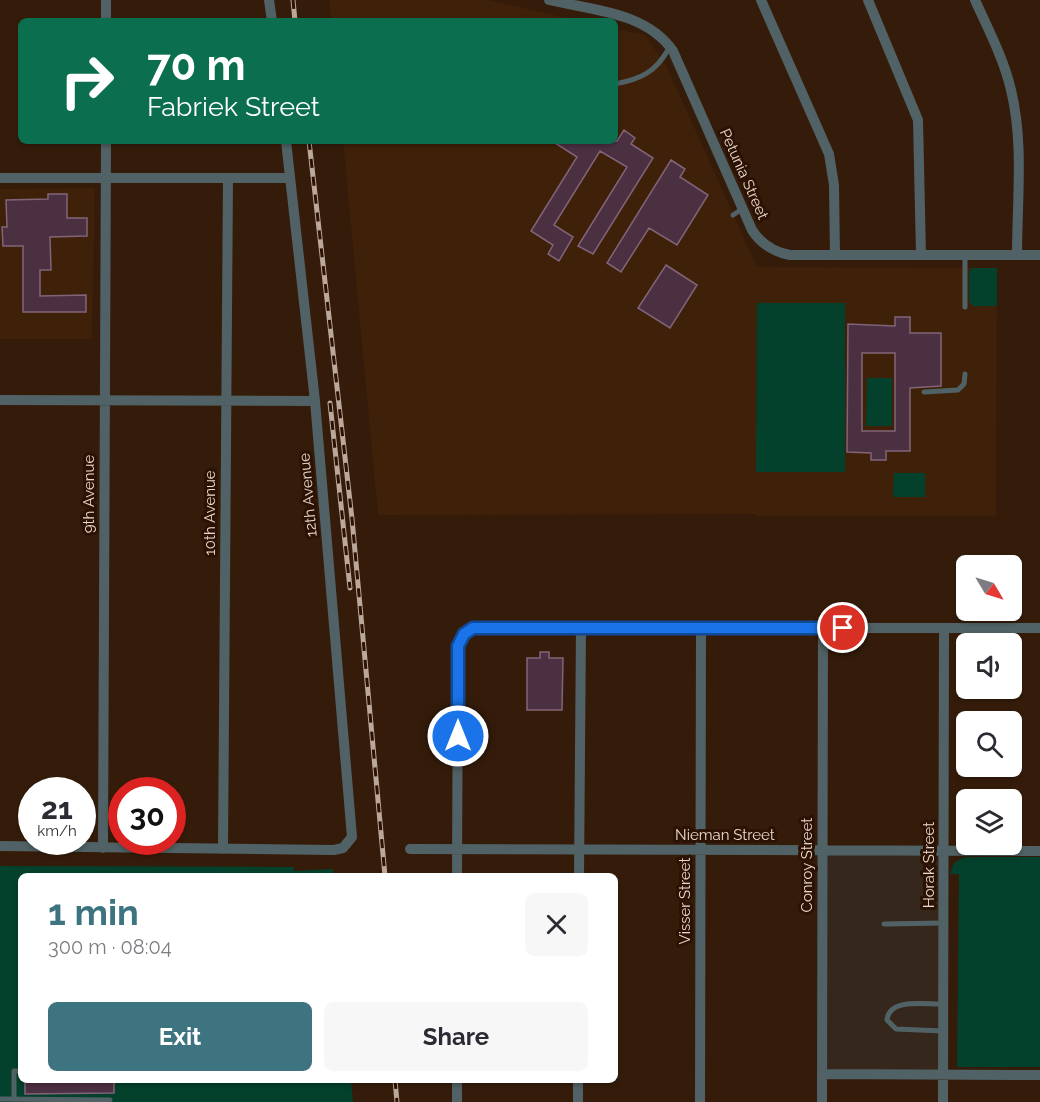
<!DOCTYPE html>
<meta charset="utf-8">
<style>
:root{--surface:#fff;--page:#f7f7f7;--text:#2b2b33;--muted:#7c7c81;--accent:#3e7380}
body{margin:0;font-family:Raleway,sans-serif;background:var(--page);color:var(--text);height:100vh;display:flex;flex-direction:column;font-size:22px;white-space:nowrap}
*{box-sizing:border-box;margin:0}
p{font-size:20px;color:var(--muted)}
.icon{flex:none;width:33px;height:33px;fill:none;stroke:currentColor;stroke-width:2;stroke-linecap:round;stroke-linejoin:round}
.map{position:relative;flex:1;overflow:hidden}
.side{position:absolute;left:18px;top:873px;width:600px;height:210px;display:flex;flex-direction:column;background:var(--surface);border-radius:9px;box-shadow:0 2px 4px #0004}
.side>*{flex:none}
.banner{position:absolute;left:18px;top:18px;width:600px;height:126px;border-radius:9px;box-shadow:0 2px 4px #0004;background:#0b6e4f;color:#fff;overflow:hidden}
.needle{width:39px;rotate:128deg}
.tools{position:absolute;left:956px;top:555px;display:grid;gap:12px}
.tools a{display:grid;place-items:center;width:66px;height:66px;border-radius:9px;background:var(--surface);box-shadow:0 2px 4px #0004;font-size:30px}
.speed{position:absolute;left:18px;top:777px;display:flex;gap:12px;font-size:30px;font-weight:700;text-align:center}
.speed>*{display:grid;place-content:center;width:78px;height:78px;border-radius:50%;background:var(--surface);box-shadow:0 2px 4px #0004;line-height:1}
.speed small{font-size:15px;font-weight:400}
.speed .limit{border:9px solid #d22;background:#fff;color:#111}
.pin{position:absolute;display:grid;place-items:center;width:51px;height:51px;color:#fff;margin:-26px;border:3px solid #fff;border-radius:50%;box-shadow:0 2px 6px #0007}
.me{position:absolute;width:66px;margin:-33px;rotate:0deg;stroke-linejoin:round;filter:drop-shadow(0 0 4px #0008)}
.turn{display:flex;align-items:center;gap:21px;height:126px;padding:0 30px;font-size:27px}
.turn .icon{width:78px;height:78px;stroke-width:2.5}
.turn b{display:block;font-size:42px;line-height:51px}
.round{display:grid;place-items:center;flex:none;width:63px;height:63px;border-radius:9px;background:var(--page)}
.headline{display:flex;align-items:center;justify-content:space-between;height:102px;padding:0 30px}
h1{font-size:36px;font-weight:700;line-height:45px;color:var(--accent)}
.primary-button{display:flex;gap:12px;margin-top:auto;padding:12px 30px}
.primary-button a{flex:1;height:69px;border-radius:9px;background:var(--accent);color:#fff;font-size:24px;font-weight:700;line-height:69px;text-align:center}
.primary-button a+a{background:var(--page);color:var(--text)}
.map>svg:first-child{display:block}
.commercial{fill:#35271b}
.built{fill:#3f2009}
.green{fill:#03412c}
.building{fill:#4b3042;stroke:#826478;stroke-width:1.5;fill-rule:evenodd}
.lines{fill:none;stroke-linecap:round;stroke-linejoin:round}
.service{stroke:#506265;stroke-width:5}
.minor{stroke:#506265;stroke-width:10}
.rail-casing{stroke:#bba89b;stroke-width:5}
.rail{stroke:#2b1202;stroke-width:3;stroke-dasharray:9;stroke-linecap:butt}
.route-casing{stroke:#114b97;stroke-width:15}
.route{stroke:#1a73e8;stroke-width:10}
.labels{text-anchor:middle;stroke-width:6;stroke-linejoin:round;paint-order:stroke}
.street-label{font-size:15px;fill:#ead9ce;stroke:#2b1202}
</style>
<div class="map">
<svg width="1040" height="1102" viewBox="0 0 1040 1102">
<rect width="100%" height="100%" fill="#351c0a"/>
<path class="commercial" d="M 823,850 L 943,850 L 943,1074 L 823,1074 Z"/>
<path class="built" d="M 329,0 L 488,0 L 581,21 L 331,21 Z
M 615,29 L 645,35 L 667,67 L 757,267 L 997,268 L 996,516 L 755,516 L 755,514 L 378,515 L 343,141 L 615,141 Z
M 95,188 L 92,339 L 0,339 L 0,189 Z"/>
<path class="green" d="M 972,268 L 997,268 L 997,306 L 973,306 L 969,302 L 969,271 Z
M 757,303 L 845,303 L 845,472 L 756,472 Z
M 867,378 L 892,378 L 892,426 L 866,426 Z
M 894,473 L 925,473 L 925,497 L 893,497 Z
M 964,857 L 1040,857 L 1040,1067 L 957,1067 L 959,874 L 950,874 L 954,863 Z
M 0,866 L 294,867 L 294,871 L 333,869 L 334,876 L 21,876 L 21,1080 L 351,1080 L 353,1102 L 0,1102 Z"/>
<path class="building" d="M 624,130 L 635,138 L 631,144 L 653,158 L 593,254 L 578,246 L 627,167 L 600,151 L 554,225 L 573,237 L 559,261 L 548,254 L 553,245 L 531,231 L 577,157 L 552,141 L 617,141 Z
M 671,160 L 685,169 L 680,177 L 708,195 L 677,245 L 649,228 L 621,272 L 607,263 Z
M 48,194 L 67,194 L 67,218 L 87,218 L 87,236 L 50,237 L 51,270 L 40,270 L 40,296 L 86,295 L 86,312 L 23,312 L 23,246 L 3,246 L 2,227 L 7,227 L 6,200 L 48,199 Z
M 666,265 L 697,285 L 670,328 L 638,308 Z
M 895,317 L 910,317 L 910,333 L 941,333 L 941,386 L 910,388 L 910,451 L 886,451 L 886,460 L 871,460 L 871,453 L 847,452 L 848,324 L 895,326 ZM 862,353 L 895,353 L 895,431 L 862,431 Z
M 540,652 L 549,652 L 549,658 L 563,658 L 562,710 L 527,710 L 527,658 L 540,658 Z
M 25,1080 L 114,1081 L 114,1093 L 25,1094 Z"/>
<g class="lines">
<path class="service" d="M 615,84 C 641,79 656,72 669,48
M 733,215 L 742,209
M 965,255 L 965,307
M 924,392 L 958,390 L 964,384 L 965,374
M 884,924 L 943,923
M 943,1031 L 896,1029 L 887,1020 C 889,997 927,1005 943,1004
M 0,1099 L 110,1100
M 14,1099 L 14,1071 L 21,1071"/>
<path class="minor" d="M 269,0 L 272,21
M 549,0 C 592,10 646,12 673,51 L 752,230 C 761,244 773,252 790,255 L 1040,255
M 761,0 L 829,154 L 834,185 L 835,255
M 868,0 L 918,120 L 921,255
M 975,0 C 988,29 1004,59 1011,90 C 1024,143 1017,201 1017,255
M 106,21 L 106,0
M 0,178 L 290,178
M 0,400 L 315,401
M 0,846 L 334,850 L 343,848 L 352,837 L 315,401 L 286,141
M 103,848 L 106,141
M 223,849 L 228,178
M 410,849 L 1040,851
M 457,876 L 458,646 L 464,634 L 473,628 L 1040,628
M 579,876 L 581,627
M 822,1074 L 1040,1075
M 457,1102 L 457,1080
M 578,1102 L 578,1080
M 700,1102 L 701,627
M 822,1102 L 823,628
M 943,1102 L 944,628"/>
<defs>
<path id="rail" d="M 293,0 L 295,21
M 309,141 L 352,519 L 385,876
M 330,403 L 350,588
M 395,1080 L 397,1102"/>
</defs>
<use href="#rail" class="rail-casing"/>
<use href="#rail" class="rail"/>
</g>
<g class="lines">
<defs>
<path id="route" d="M 458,736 L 458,646 L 464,634 L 473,628 L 843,628"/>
</defs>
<use href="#route" class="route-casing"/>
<use href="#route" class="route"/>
</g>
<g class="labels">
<g class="street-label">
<text transform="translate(744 174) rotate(66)" y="5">Petunia Street</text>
<text transform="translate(89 494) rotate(-90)" y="5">9th Avenue</text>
<text transform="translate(308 495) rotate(-95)" y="5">12th Avenue</text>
<text transform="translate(210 513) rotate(-90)" y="5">10th Avenue</text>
<text x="725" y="840">Nieman Street</text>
<text transform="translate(807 865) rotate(-90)" y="5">Conroy Street</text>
<text transform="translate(929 865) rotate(-90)" y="5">Horak Street</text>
<text transform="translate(685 901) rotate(-90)" y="5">Visser Street</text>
</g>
</g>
</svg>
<div class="tools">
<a><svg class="needle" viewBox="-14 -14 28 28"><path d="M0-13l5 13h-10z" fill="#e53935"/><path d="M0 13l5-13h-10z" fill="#7c7c81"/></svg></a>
<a><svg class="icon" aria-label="sound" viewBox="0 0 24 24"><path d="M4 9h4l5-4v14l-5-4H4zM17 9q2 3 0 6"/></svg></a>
<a><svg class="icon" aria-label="search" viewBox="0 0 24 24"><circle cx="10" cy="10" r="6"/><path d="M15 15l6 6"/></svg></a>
<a><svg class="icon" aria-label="layers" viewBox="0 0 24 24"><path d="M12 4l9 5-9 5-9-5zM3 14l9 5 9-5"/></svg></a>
</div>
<div class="speed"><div>21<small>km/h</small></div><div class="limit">30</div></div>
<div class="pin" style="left:843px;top:628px;background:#d93025"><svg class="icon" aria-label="arrive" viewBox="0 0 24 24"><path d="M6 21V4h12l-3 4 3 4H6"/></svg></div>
<svg class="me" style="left:458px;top:736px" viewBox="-20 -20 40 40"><circle r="17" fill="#1a73e8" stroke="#fff" stroke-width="3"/><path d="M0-11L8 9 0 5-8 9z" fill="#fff"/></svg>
<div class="banner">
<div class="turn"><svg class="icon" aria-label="right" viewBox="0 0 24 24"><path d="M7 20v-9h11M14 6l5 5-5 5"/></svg><div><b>70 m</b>Fabriek Street</div></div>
</div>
<section class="side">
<div class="headline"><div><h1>1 min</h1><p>300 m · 08:04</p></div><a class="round"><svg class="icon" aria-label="close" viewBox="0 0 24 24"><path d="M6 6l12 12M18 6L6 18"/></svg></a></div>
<div class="primary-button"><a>Exit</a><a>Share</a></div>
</section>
</div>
